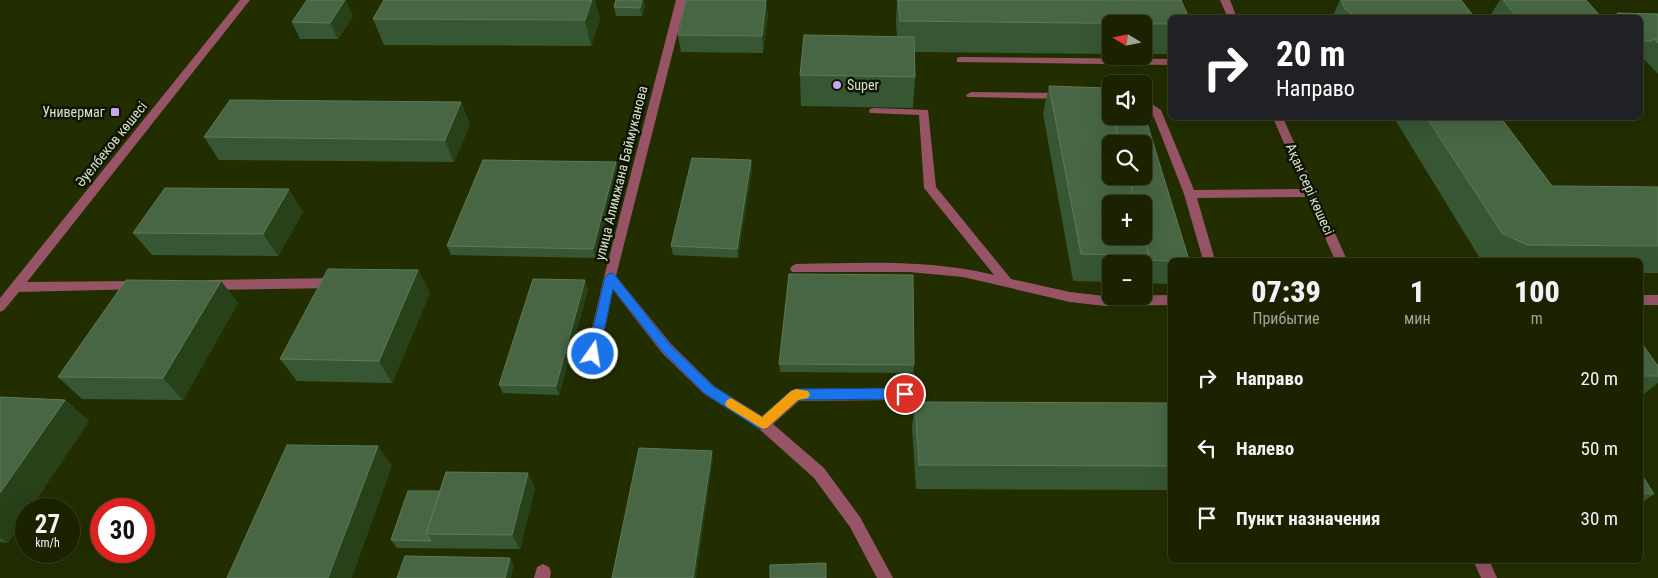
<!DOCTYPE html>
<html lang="ru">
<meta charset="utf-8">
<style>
:root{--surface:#1a2200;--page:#232a0a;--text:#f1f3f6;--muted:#9fa499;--line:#383f22}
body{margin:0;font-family:"Roboto Condensed",sans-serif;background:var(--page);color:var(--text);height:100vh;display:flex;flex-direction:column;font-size:19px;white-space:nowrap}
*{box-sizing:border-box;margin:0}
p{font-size:16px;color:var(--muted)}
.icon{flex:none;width:28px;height:28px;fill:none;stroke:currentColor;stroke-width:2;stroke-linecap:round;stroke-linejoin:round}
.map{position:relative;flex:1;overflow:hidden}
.panel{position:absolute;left:1168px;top:258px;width:475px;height:305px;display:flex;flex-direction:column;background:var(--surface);border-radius:8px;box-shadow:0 5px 20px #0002,0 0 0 1px var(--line)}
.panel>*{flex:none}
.guide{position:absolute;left:1168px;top:15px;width:475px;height:105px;border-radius:8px;box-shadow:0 5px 20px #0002,0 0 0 1px var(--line);background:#202124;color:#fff;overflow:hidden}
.needle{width:32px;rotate:280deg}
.fabs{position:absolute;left:1102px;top:15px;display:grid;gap:10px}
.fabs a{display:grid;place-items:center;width:50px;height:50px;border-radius:8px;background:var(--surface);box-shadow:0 5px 20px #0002,0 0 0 1px var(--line);font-size:25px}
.speed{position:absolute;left:15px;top:498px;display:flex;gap:10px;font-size:25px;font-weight:700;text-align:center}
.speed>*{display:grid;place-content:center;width:65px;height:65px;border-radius:50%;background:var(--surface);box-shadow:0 5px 20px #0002,0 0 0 1px var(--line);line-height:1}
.speed small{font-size:12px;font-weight:400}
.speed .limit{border:8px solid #d22;background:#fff;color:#111}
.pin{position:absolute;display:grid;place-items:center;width:42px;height:42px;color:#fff;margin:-21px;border:2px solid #fff;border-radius:50%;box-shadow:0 1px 5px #0007}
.me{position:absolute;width:55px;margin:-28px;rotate:13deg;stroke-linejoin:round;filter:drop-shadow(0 0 4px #0008)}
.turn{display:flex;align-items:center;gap:18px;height:105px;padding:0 25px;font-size:22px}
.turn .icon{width:65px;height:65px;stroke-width:2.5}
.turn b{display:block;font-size:35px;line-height:42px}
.eta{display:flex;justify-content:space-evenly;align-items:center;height:85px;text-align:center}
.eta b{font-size:30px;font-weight:800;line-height:35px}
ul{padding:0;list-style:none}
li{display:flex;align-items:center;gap:15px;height:70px;padding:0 25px}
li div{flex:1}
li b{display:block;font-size:19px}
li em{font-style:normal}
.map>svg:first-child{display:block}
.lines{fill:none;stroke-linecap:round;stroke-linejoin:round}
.minor{fill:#965466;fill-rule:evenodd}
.wall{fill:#375734}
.shaded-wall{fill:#274119}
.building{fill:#486644;stroke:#5f7959}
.route{fill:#1a73e8;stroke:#114b97}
.slow{fill:#f59e0b}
.poi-dot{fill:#c5a6f0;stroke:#0e1403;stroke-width:2}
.labels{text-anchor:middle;stroke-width:5;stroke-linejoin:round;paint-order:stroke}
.poi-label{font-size:14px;fill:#d8e1c8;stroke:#0e1403;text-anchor:start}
.street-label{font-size:14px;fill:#d8e1c8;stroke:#0e1403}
</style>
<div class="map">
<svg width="1658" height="578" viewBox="0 0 1658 578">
<rect width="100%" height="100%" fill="#222e00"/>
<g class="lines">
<path class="minor" d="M 240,0 L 250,0 L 27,282 L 138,281 L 142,283 L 144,286 L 142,289 L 19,292 L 4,310 L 0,312 L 0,298 Z
M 676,0 L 686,0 L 616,276 L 672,345 L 714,386 L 762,416 L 791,391 L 796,389 L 905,388 L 910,390 L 912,394 L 910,398 L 905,400 L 799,401 L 773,424 L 824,468 L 860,517 L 893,578 L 877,578 L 850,527 L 814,478 L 758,428 L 704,394 L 662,353 L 613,290 L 600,354 L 598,358 L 593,359 L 588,358 L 586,354 L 604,277 Z
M 1220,0 L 1230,0 L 1237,18 L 1228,18 Z
M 960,57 L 1170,59 L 1170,65 L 957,62 L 957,58 Z
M 971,92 L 1064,93 L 1069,96 L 1064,99 L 967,97 L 966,95 Z
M 1144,99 L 1161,110 L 1194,190 L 1304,189 L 1273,118 L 1283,118 L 1347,260 L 1335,260 L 1307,197 L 1197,198 L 1215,260 L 1203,260 L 1184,194 L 1152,112 L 1144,107 Z
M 874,108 L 928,110 L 936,187 L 1011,279 L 1070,292 L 1105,296 L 1170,295 L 1170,305 L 1105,306 L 1070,302 L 963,277 L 909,272 L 792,272 L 790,269 L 792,266 L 796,264 C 863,263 928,259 994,275 L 924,188 L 919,115 L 870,113 L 869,111 L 870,109 Z
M 336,278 L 340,280 L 342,283 L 340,286 L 336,288 L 208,290 L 204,288 L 202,285 L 204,282 L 208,280 Z
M 1640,295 L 1658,295 L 1658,305 L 1640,305 Z
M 1473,560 L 1489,560 L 1497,578 L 1481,578 Z
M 543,564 L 549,567 L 551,572 L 550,578 L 534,578 L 537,567 Z"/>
</g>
<path class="wall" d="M 384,0 L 595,0 L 600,19 L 591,46 L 384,45 L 373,19 Z
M 897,0 L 1181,0 L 1170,18 L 1170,54 L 1144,54 L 1144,24 L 1111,24 L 1111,54 L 914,52 L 915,77 L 913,108 L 801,106 L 800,75 L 897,37 L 896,23 Z
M 1340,0 L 1461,0 L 1475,18 L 1332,18 Z
M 1500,0 L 1586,0 L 1602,18 L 1494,18 L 1491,14 Z
M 645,5 L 642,16 L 616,16 L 614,7 Z
M 1617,13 L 1658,14 L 1658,74 L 1641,56 L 1645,50 L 1640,50 L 1640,18 L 1613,18 Z
M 768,14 L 763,53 L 681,52 L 678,35 Z
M 353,16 L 338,39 L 300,39 L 292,22 Z
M 1049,86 L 1107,92 L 1170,260 L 1170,284 L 1144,283 L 1144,264 L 1111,264 L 1111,282 L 1073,281 L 1043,113 Z
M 461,102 L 470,125 L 454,162 L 219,160 L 204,137 Z
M 1394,118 L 1501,118 L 1552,186 L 1658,187 L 1658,273 L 1640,273 L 1640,260 L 1481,260 Z
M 751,160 L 752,169 L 738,258 L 673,255 L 671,246 Z
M 616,162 L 619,171 L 596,258 L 451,255 L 447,246 Z
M 303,212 L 278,256 L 152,255 L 133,233 Z
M 418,270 L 430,293 L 392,383 L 297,381 L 280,359 Z
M 585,280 L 588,289 L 559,395 L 503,393 L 499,385 Z
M 221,281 L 238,303 L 183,400 L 82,399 L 58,377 Z
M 1640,341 L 1658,366 L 1658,383 L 1640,397 Z
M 779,364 L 914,365 L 913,373 L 780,372 Z
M 0,397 L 65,400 L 89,421 L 30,509 L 26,509 L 8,543 L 0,542 Z
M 915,402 L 1170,403 L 1170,490 L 916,489 L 912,427 Z
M 1640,472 L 1654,494 L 1640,504 Z
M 528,473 L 535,488 L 520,549 L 397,548 L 391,540 L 440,491 Z"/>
<path class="shaded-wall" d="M 346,0 L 353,16 L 338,39 L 330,23 Z
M 592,0 L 595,0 L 600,19 L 591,46 L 585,20 Z
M 642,0 L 644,0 L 645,5 L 642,16 L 640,8 Z
M 766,0 L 768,14 L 763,53 L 762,36 Z
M 461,102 L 470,125 L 454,162 L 445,140 Z
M 751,160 L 752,169 L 738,258 L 737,249 Z
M 616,162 L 619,171 L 596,258 L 593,249 Z
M 289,189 L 303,212 L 278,256 L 263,234 Z
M 418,270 L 430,293 L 392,383 L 379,361 Z
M 585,280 L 588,289 L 559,395 L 556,386 Z
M 221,281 L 238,303 L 183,400 L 163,378 Z
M 65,400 L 89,421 L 30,509 L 26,509 L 26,515 L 8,543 L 0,538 L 0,493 Z
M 378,446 L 392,466 L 352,578 L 328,578 Z
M 712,451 L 713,459 L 696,578 L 693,578 Z
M 528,473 L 535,488 L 520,549 L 512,535 Z
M 510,558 L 514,565 L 511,578 L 505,578 Z"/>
<path class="building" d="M 307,0 L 345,0 L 330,23 L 292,22 Z
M 384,0 L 592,0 L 585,20 L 373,19 Z
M 616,0 L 642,0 L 640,8 L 614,7 Z
M 686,0 L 766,0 L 762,36 L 678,35 Z
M 898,0 L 1181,0 L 1189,18 L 1170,18 L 1170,24 L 900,21 Z
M 1341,0 L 1461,0 L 1475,18 L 1357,18 L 1345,9 Z
M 1503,0 L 1586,0 L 1602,18 L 1518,18 Z
M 1617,13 L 1658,14 L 1658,39 L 1654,39 L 1652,41 L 1644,41 L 1640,37 L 1640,18 L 1621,18 Z
M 804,35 L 914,37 L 915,77 L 800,75 Z
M 1654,39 L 1658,39 L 1658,43 Z
M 1049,86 L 1106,88 L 1111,109 L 1111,116 L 1113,116 L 1120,144 L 1111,144 L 1111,176 L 1129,176 L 1136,204 L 1111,204 L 1111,236 L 1144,236 L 1144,235 L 1149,256 L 1081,254 Z
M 1107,92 L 1111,92 L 1111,109 Z
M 230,100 L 461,102 L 445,140 L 204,137 Z
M 1144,113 L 1189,260 L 1170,260 L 1170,261 L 1148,260 L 1149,256 L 1144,234 L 1144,204 L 1136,204 L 1129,176 L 1144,176 L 1144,144 L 1120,144 L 1113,116 L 1144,116 Z
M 1427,118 L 1501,118 L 1552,186 L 1658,187 L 1658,246 L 1527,245 L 1502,233 Z
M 692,158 L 751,160 L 737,249 L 671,246 Z
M 483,160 L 616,162 L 593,249 L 447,246 Z
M 165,188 L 289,189 L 263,234 L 133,233 Z
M 328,269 L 418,270 L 379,361 L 280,359 Z
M 789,274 L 913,275 L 914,365 L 779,364 Z
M 533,279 L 585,280 L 556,386 L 499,385 Z
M 126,280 L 221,281 L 163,378 L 58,377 Z
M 1640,341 L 1658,366 L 1658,376 L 1640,376 Z
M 0,397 L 65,400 L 0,493 Z
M 915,402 L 1170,403 L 1170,466 L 919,465 Z
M 287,445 L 378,446 L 328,578 L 227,578 Z
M 639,448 L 712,451 L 693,578 L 612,578 Z
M 446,472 L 528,473 L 512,535 L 426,534 Z
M 1640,472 L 1654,494 L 1640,493 Z
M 408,491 L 440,491 L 426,534 L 431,541 L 391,540 Z
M 405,556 L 510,558 L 505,578 L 397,578 Z
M 826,563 L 826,578 L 770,578 L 770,565 Z"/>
<path class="route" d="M 610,273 L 614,274 L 671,346 L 713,386 L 762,417 L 791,391 L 796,389 L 905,388 L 910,390 L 911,394 L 910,397 L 905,399 L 798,400 L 767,428 L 763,429 L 758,428 L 704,393 L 663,352 L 613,289 L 599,354 L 598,357 L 589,357 L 587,354 L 605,277 Z"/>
<path class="slow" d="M 796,389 L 808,391 L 810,395 L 808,398 L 798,400 L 767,428 L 763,429 L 727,407 L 725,404 L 727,400 L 731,398 L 762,417 L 791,391 Z"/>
<g class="poi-dot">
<circle cx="837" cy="85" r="5"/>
<rect x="110" y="107" width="10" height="10" rx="2.5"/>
</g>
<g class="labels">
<g class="poi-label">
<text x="847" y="90">Super</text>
<text x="105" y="117" text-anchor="end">Универмаг</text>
</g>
<g class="street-label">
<text transform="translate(111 144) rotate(-51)" y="5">Әуелбеков көшесі</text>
<text transform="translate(621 173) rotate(-76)" y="5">улица Алимжана Баймуканова</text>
<text transform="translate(1310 189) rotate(66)" y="5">Ақан сері көшесі</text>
</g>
</g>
</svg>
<div class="fabs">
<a><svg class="needle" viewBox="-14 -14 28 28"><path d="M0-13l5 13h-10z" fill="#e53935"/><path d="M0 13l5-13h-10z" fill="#9fa499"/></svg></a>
<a><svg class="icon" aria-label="sound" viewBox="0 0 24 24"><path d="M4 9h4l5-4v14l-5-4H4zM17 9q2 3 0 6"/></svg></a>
<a><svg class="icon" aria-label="search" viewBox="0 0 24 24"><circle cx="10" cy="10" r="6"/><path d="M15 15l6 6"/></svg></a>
<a>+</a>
<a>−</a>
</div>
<div class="speed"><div>27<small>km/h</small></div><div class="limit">30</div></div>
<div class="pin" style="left:905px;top:394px;background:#d93025"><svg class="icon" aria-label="arrive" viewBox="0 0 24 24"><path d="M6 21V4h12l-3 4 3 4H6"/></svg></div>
<svg class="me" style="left:593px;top:354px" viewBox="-20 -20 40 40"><circle r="17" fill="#1a73e8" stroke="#fff" stroke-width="3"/><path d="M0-11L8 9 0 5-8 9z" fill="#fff"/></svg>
<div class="guide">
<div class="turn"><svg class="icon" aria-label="right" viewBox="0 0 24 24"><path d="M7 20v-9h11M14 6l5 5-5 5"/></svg><div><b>20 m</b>Направо</div></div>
</div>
<section class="panel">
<div class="eta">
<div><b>07:39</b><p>Прибытие</p></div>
<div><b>1</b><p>мин</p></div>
<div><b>100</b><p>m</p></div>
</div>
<ul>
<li><svg class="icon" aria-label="right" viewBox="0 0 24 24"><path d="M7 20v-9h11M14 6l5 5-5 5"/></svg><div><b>Направо</b></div><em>20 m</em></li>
<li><svg class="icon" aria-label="left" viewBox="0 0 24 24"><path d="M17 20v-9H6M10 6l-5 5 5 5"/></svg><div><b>Налево</b></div><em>50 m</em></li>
<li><svg class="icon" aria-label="arrive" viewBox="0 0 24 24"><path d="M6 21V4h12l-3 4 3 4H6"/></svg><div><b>Пункт назначения</b></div><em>30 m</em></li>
</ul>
</section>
</div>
